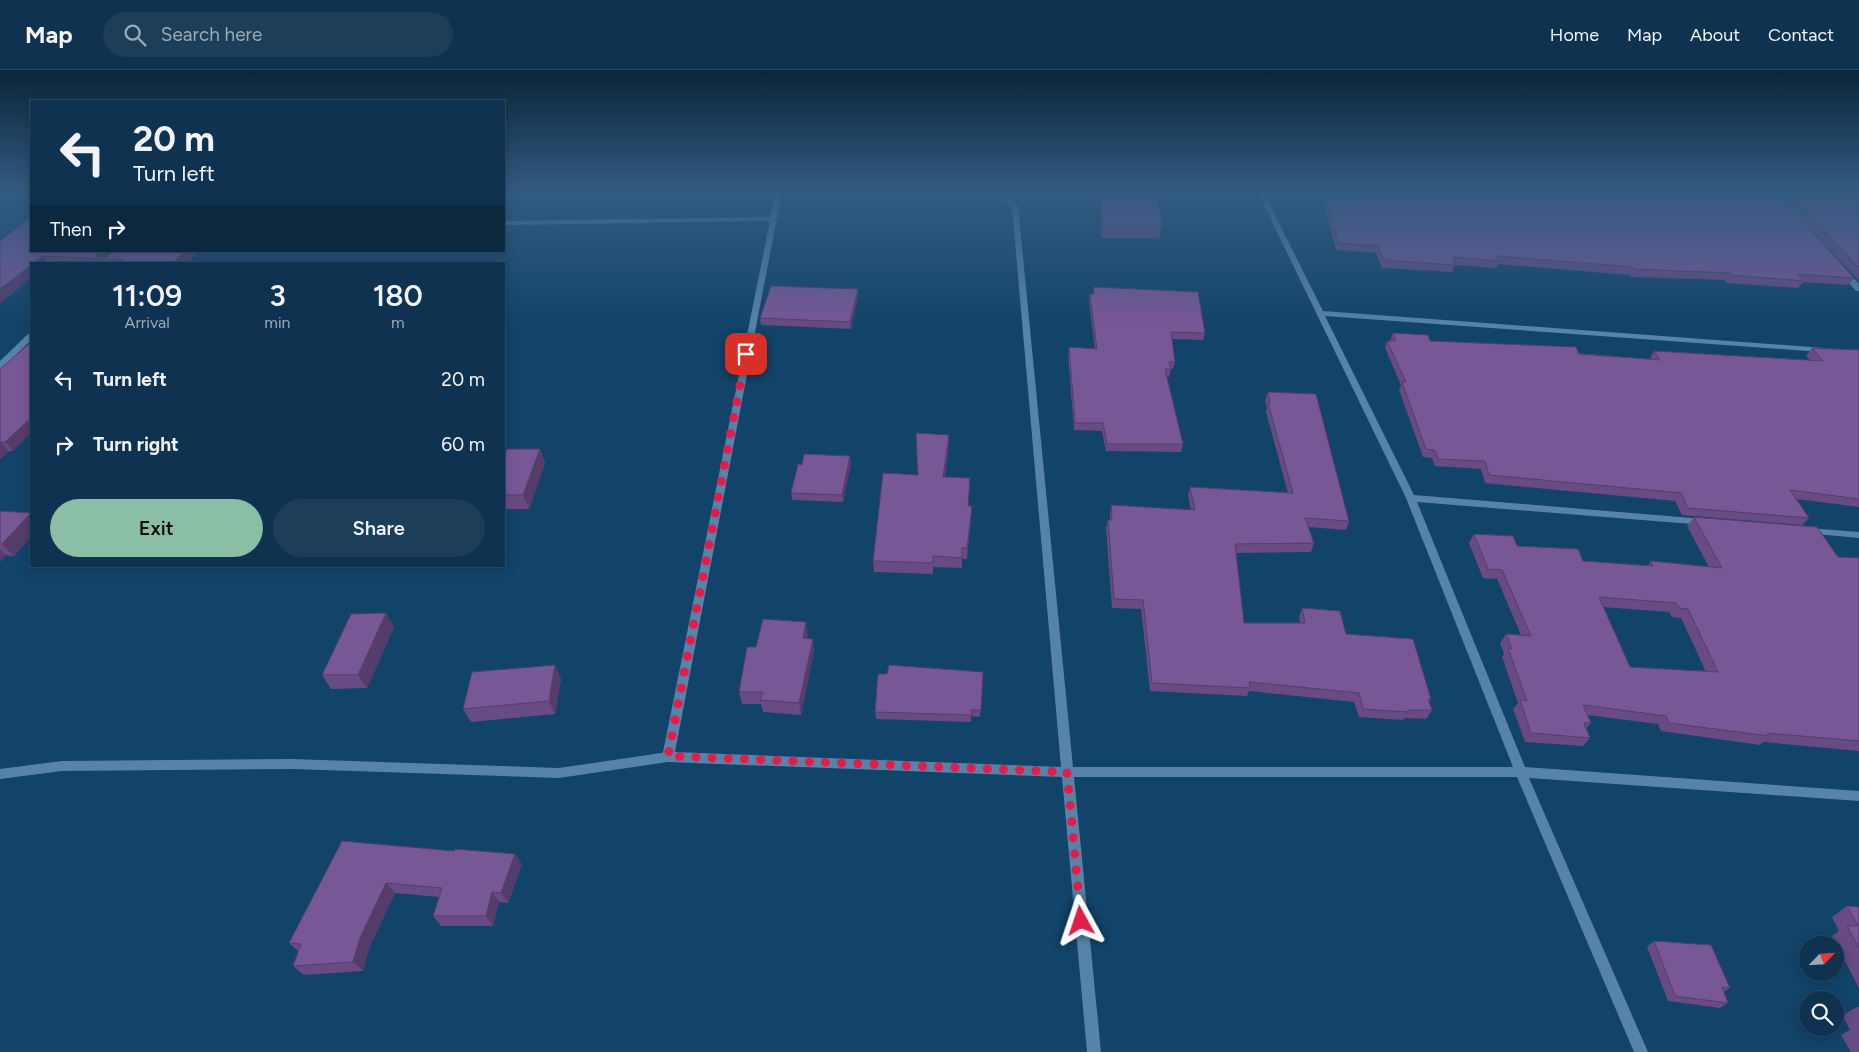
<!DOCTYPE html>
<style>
:root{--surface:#0e324f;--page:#1c3e59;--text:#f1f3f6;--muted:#9baab7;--line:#2e4d66;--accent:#8abfa5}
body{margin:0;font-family:Figtree,sans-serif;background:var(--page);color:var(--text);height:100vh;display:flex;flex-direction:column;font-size:19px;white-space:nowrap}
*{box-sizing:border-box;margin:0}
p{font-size:16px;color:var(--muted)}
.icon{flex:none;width:28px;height:28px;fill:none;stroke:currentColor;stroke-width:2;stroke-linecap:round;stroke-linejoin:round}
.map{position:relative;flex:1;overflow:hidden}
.drawer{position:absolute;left:30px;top:192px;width:475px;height:305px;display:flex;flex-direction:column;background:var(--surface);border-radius:0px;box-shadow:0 2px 12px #0003,0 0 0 1px var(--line)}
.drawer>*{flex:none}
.top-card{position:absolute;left:30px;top:30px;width:475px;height:152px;border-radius:0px;box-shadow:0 2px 12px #0003,0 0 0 1px var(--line);background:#0e324f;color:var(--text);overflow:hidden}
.needle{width:32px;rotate:65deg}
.buttons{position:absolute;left:1799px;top:866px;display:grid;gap:10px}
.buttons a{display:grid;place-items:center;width:45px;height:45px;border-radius:50%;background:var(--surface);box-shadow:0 2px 12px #0003,0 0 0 1px var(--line);font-size:25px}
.pin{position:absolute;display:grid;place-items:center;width:42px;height:42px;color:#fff;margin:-21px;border-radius:10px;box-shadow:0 2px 8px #0006}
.me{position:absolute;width:55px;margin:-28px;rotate:355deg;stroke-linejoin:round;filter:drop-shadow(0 0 4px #0008)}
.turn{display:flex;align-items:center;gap:18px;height:105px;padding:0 20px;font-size:22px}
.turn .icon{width:65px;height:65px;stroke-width:2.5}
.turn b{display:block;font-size:35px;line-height:42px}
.then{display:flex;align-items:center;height:48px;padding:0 20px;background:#0003;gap:10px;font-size:19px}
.eta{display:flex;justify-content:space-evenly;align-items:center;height:85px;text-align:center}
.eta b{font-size:30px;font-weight:600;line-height:35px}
.primary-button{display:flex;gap:10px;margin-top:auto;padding:10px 20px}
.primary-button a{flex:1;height:58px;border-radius:30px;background:var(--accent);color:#111;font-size:20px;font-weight:600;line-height:58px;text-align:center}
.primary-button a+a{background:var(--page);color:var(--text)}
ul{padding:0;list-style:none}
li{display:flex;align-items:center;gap:15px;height:65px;padding:0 20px}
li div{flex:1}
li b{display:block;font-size:19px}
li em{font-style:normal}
header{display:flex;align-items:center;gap:30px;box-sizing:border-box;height:70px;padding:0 25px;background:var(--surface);border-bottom:1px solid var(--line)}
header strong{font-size:24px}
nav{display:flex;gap:28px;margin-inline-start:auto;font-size:18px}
.search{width:350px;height:45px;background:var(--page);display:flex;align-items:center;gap:12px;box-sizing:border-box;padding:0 18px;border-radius:28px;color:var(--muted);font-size:19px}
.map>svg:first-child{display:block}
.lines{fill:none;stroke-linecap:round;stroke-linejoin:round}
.service{fill:#5782aa;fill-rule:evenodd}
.minor{fill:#5782aa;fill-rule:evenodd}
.wall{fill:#674b82;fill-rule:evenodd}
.shaded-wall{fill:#543d6a}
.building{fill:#785797;stroke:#543d6a;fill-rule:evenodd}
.route{stroke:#e11d48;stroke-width:9;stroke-dasharray:0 16.2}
</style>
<header>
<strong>Map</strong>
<div class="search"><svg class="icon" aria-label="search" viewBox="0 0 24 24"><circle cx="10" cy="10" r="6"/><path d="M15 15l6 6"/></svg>Search here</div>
<nav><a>Home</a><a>Map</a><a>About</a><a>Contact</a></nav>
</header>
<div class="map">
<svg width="1859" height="982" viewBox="0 0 1859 982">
<rect width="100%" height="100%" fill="#124369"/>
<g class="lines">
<path class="service" d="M 668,682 L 672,683 L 674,687 L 672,691 L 668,692 L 559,708 L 292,699 L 62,701 L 0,709 L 0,699 L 62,691 L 292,689 L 559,698 Z"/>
<path class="minor" d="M 776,121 L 782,121 L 675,682 L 1061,697 L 1012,137 L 994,121 L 1001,121 L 1018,136 L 1073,697 L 1513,697 L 1406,428 L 1257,121 L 1263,121 L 1323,241 L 1825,278 L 1826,280 L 1822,282 L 1325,246 L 1414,425 L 1704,449 L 1709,452 L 1704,455 L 1417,432 L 1525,697 L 1859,721 L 1859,731 L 1529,708 L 1648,982 L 1634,982 L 1517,707 L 1074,707 L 1101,982 L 1087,982 L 1062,707 L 668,692 L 664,691 L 662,687 L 770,151 L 504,155 L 504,151 L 770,147 Z
M 1768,128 L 1803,128 L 1806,130 L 1803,132 L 1770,131 L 1768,130 Z
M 1840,199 L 1846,199 L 1859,214 L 1859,221 L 1856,221 L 1840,203 Z
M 28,264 L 31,264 L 31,270 L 3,298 L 0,298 L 0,291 Z
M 1808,458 L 1859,462 L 1859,468 L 1805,463 L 1803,461 Z"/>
</g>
<path class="wall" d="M 1101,121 L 1162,155 L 1159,168 L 1102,168 L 1100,134 Z
M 1359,121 L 1669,121 L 1854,208 L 1848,215 L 1803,212 L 1798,218 L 1727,213 L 1725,210 L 1631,207 L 1629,205 L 1498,194 L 1496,198 L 1455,195 L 1452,202 L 1382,198 L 1376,183 L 1336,180 L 1325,137 L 1327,129 L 1363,131 Z
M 1672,121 L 1771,121 L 1769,125 Z
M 1776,121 L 1859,121 L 1859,129 L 1781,125 Z
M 1793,127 L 1859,129 L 1859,211 L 1788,134 Z
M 0,171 L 31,181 L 199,181 L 186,194 L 31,194 L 31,208 L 0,233 Z
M 1094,217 L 1205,263 L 1203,270 L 1172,269 L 1175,292 L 1173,299 L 1171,299 L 1169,307 L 1166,306 L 1183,374 L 1181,382 L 1106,381 L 1102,361 L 1074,360 L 1068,284 L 1069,277 L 1095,279 L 1089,231 L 1090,224 L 1093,224 Z
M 858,226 L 851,259 L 761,255 L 760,248 Z
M 1393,263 L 1430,271 L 1650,289 L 1654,281 L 1810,290 L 1806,286 L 1812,278 L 1859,280 L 1859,437 L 1797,429 L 1809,448 L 1802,455 L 1682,445 L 1675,431 L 1485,413 L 1481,399 L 1435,396 L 1432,388 L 1423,387 L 1399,320 L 1401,315 L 1385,278 L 1387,271 L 1390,271 Z
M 0,299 L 13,381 L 9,381 L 0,389 Z
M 1268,322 L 1349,451 L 1346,460 L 1308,457 L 1314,473 L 1311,482 L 1236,483 L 1244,553 L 1300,553 L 1299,547 L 1302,538 L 1346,564 L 1431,629 L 1429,632 L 1432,640 L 1426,649 L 1404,648 L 1403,650 L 1359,647 L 1354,632 L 1249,621 L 1247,626 L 1150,621 L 1141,539 L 1112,538 L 1106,458 L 1108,450 L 1110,450 L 1110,444 L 1111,435 L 1191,440 L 1188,426 L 1190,417 L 1288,423 L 1266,342 L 1267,339 L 1265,331 Z
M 916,374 L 949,376 L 945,407 L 970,408 L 968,436 L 971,447 L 967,489 L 962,489 L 962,498 L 933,497 L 933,504 L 874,502 L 873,491 L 918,405 Z
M 540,379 L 545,393 L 529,439 L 504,439 L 504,387 Z
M 850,386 L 851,393 L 843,432 L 792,430 L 791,423 Z
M 0,441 L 31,443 L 31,467 L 14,486 L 6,485 L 0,492 Z
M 1694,447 L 1838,487 L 1859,488 L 1859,681 L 1763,672 L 1760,675 L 1661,661 L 1658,654 L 1587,645 L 1591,653 L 1586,659 L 1590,668 L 1583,676 L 1525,672 L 1513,639 L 1518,633 L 1502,587 L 1504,584 L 1500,573 L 1506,564 L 1521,565 L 1497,509 L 1483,508 L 1469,473 L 1474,464 L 1517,476 L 1583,491 L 1648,496 L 1651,491 L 1709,497 L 1687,456 ZM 1603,537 L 1669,542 L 1672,547 L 1681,548 L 1706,602 L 1630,597 Z
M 386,543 L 394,557 L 367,618 L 331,619 L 322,605 Z
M 808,564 L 807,568 L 814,581 L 801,645 L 763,642 L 761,634 L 742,634 L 739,622 L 756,577 Z
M 555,595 L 561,609 L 555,644 L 471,652 L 463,639 Z
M 983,602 L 980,647 L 971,646 L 971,652 L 876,649 L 875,642 L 887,604 Z
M 342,771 L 522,794 L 508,833 L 499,832 L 493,856 L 441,856 L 433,846 L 439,827 L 395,823 L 369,878 L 363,901 L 304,905 L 293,896 L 298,881 L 289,873 Z
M 1847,836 L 1859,837 L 1859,918 L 1832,866 L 1839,861 L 1832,847 Z
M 1654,871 L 1730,918 L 1724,922 L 1728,933 L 1720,938 L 1668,931 L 1647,877 Z
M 1859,936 L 1859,982 L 1851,982 L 1841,965 L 1850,960 L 1842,945 Z"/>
<path class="shaded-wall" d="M 100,181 L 113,181 L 106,189 L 97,187 L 97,184 Z
M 185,181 L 199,181 L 186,194 L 172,194 Z
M 43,186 L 48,194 L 32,194 Z
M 31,195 L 31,208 L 0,233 L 0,219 Z
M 858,219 L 858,226 L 851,259 L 850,252 Z
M 31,348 L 31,363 L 13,381 L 5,372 Z
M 949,365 L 949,376 L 943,417 L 943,407 Z
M 1,372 L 9,381 L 0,389 L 0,373 Z
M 540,379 L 545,393 L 529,439 L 523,425 Z
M 850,386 L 851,393 L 843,432 L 842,425 Z
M 972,436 L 971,447 L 967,489 L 967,478 Z
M 31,443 L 31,467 L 14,486 L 2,474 Z
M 0,479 L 6,485 L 0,492 Z
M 386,543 L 394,557 L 367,618 L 358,605 Z
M 806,552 L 808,564 L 805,580 L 803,568 Z
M 813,569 L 814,581 L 801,645 L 799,633 Z
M 555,595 L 561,609 L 555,644 L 549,631 Z
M 515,784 L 522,794 L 508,833 L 501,823 Z
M 386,813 L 395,823 L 369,878 L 363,901 L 353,892 L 360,868 Z
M 492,822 L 499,832 L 493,856 L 486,846 Z"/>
<path class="building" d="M 1101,121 L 1157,124 L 1162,155 L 1103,155 Z
M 1365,121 L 1669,121 L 1781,126 L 1854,208 L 1798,204 L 1804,211 L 1731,205 L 1730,203 L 1635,199 L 1633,197 L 1497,186 L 1499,191 L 1453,187 L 1455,195 L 1385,190 L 1378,176 L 1338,173 L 1327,129 L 1369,131 Z
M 1793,127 L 1859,129 L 1859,198 Z
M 30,148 L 31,148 L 31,181 L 100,181 L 97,184 L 97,187 L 107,187 L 112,181 L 185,181 L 172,194 L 121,194 L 125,190 L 43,186 L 0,219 L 0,171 Z
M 771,216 L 858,219 L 850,252 L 760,248 Z
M 1094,217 L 1198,222 L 1205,263 L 1171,262 L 1175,292 L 1169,292 L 1171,299 L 1165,299 L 1183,374 L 1107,374 L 1103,353 L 1075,353 L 1069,277 L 1097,279 L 1090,224 L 1094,224 Z
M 1393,263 L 1428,265 L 1430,271 L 1576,277 L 1579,284 L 1660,290 L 1654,281 L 1823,291 L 1812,278 L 1859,280 L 1859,429 L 1790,420 L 1809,448 L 1688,438 L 1681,423 L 1489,405 L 1485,391 L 1438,389 L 1435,380 L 1426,379 L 1402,312 L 1406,312 L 1387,271 L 1396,271 Z
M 31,272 L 31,348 L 5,372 L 1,372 L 0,373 L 0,299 Z
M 1268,322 L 1316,324 L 1349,451 L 1305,448 L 1314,473 L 1235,474 L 1244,553 L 1305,553 L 1302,538 L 1340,541 L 1346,564 L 1413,569 L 1431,629 L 1428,629 L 1432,640 L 1408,640 L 1408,642 L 1363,639 L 1359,623 L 1249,612 L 1250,618 L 1152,613 L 1143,530 L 1114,529 L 1108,450 L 1112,450 L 1111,435 L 1195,440 L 1190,417 L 1293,423 L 1268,333 L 1270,333 Z
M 916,363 L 949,365 L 943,407 L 970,408 L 968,436 L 972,436 L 967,478 L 962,478 L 962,488 L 933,486 L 933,493 L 873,491 L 883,403 L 918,405 Z
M 507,379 L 540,379 L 523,425 L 504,425 L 504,387 Z
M 804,384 L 850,386 L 842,425 L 791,423 L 798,394 L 802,395 Z
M 0,441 L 31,443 L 2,474 L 0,474 Z
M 1694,447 L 1817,457 L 1838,487 L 1859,488 L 1859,671 L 1767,663 L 1769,666 L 1669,653 L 1666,646 L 1583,635 L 1591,653 L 1584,653 L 1590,668 L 1531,663 L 1520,630 L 1527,631 L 1508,578 L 1512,579 L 1506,564 L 1531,566 L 1502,500 L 1488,499 L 1474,464 L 1513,466 L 1517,476 L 1578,479 L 1583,491 L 1653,496 L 1651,491 L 1722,498 ZM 1599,527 L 1676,533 L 1679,538 L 1688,539 L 1718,602 L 1630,597 Z
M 386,543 L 358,605 L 322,605 L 351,544 Z
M 763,549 L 806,552 L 803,568 L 813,569 L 799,633 L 760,630 L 763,622 L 739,622 L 747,577 L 756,577 Z
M 555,595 L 549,631 L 463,639 L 472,602 Z
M 889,595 L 983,602 L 981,640 L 971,640 L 972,645 L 875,642 L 878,604 L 887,604 Z
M 342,771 L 454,781 L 455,779 L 515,784 L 501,823 L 492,822 L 486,846 L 433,846 L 442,818 L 386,813 L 360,868 L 353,892 L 293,896 L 301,874 L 289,873 Z
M 1847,836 L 1859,837 L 1859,878 L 1847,856 L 1858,856 Z
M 1654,871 L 1711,875 L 1730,918 L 1722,917 L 1728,933 L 1675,926 Z"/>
<linearGradient id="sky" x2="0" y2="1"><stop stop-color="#0a253a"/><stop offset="0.47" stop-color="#335b81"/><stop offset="1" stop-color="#335b81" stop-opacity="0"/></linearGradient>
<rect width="1859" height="258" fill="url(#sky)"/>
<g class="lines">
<path class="route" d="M 746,284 L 668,686 L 1067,702 L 1081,851"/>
</g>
</svg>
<div class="buttons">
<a><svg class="needle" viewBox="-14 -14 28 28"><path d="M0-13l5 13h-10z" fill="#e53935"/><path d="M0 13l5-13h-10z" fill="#9baab7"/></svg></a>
<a><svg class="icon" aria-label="search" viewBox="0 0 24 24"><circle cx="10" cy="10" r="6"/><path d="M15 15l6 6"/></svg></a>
</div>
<div class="pin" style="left:746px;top:284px;background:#d93025"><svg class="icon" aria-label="arrive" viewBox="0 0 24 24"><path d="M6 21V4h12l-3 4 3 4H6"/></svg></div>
<svg class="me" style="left:1081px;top:851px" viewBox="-20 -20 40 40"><path d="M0-17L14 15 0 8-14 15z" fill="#e11d48" stroke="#fff" stroke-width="4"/></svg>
<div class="top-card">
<div class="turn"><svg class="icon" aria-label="left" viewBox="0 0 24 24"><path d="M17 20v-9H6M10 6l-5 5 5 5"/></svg><div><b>20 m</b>Turn left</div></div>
<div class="then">Then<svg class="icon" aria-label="right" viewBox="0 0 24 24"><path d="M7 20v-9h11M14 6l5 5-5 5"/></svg></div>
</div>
<section class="drawer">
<div class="eta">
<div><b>11:09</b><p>Arrival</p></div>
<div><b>3</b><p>min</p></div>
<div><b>180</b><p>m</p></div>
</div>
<ul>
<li><svg class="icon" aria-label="left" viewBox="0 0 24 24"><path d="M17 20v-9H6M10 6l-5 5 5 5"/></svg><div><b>Turn left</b></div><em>20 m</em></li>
<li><svg class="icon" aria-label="right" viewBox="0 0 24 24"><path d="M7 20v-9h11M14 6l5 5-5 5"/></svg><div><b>Turn right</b></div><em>60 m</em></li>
</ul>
<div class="primary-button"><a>Exit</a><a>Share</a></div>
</section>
</div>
